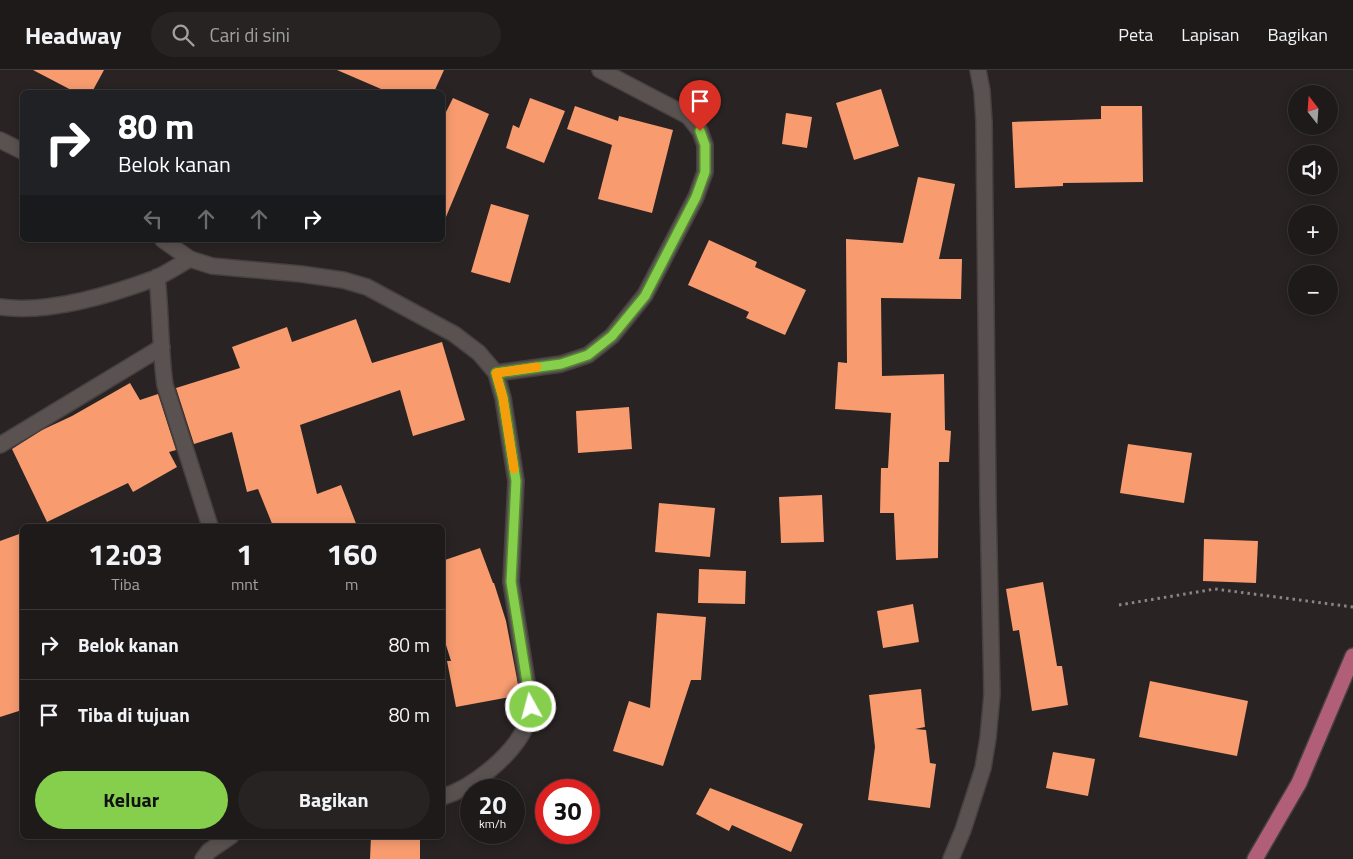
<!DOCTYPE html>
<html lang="id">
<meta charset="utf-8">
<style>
:root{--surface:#1f1a1a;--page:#272323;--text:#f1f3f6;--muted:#a1a1a2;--line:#3c3839;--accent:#85cf4c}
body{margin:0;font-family:"Titillium Web",sans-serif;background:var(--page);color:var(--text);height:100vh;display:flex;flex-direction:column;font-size:19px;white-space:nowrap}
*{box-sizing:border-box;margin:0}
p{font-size:16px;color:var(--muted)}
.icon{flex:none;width:28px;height:28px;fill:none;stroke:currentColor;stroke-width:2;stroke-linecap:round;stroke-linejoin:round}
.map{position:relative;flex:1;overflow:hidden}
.panel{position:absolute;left:20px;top:454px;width:425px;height:315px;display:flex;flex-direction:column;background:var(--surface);border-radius:8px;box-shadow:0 2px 12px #0003,0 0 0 1px var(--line)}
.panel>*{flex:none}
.hud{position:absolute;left:20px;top:20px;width:425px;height:152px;border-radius:8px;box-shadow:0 2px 12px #0003,0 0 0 1px var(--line);background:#202124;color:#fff;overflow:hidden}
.needle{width:32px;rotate:343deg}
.fabs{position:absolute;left:1288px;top:15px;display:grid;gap:10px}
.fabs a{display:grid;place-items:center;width:50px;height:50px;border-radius:50%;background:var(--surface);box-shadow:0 2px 12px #0003,0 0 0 1px var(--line);font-size:25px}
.speed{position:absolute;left:460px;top:709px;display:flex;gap:10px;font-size:25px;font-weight:700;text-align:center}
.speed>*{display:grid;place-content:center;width:65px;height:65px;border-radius:50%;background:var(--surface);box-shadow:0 2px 12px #0003,0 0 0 1px var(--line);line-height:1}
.speed small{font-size:12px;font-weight:400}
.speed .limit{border:8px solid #d22;background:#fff;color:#111}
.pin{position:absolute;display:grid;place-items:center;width:42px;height:42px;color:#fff;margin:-51px -21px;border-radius:50% 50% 50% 0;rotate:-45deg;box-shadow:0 0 5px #0007}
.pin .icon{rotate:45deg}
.me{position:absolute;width:55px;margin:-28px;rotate:353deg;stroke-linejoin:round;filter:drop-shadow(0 0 4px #0008)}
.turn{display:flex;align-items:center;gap:18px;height:105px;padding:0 15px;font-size:22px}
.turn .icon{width:65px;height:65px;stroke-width:2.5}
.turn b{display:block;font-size:35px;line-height:42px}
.lanes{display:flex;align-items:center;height:48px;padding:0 15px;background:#0003;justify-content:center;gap:25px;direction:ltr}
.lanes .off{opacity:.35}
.eta{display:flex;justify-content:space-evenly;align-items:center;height:85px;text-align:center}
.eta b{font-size:30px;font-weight:700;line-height:35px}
.action{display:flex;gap:10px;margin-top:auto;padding:10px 15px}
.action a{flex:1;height:58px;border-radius:30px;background:var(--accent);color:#111;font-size:20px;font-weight:700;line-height:58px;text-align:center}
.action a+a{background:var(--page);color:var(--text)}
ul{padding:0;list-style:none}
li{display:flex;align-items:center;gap:15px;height:70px;padding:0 15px;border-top:1px solid var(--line)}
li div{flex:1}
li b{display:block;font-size:19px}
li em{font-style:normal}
header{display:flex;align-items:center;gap:30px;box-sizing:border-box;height:70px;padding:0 25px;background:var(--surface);border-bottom:1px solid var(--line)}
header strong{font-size:24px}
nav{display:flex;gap:28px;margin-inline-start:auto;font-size:18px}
.search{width:350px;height:45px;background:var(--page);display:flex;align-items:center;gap:12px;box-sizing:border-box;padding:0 18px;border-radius:28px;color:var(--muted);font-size:19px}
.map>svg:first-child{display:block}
.building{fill:#f89c70}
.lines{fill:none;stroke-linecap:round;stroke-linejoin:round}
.minor-casing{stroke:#464140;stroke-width:18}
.major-casing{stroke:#464140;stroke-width:18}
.path{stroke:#8a8585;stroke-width:3;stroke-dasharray:2.5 4;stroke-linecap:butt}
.minor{stroke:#595251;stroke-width:15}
.major{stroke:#b15f79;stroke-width:15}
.route-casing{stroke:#568731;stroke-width:12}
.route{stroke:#85cf4c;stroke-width:9}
.slow{stroke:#f59e0b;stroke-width:9}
</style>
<header>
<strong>Headway</strong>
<div class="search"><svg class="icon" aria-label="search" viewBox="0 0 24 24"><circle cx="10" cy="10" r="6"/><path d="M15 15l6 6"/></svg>Cari di sini</div>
<nav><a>Peta</a><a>Lapisan</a><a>Bagikan</a></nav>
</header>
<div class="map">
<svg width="1353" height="789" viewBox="0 0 1353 789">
<rect width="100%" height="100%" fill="#292323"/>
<path class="building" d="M 33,0 L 104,0 L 92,22 L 75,22 Z
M 337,0 L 444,0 L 434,22 L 388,22 Z
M 881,19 L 899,76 L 854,90 L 836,33 Z
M 453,28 L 489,44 L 443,154 L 442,50 Z
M 530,28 L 565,41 L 544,93 L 506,78 L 513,55 L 519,58 Z
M 575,36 L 618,51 L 619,46 L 673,60 L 652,143 L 598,129 L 612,75 L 567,59 Z
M 1101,36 L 1142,36 L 1143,112 L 1063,113 L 1063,116 L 1015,118 L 1012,52 L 1101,49 Z
M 786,43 L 812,47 L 807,78 L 782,74 Z
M 918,107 L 955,114 L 939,189 L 962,189 L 961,229 L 881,228 L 882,306 L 944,304 L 945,360 L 951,361 L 949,392 L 939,392 L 938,488 L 896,490 L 894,443 L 880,443 L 881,398 L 888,398 L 891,343 L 835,339 L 838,292 L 847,293 L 846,169 L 903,173 Z
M 491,134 L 529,145 L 510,213 L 471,202 Z
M 709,170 L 757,192 L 755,197 L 806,220 L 785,265 L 746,248 L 749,242 L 688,215 Z
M 356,249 L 372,293 L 442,272 L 465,350 L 413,366 L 400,320 L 300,355 L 317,424 L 341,415 L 357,456 L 273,456 L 258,419 L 247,422 L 232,362 L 194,374 L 176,318 L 240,298 L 232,277 L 287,257 L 292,272 Z
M 130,313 L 140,330 L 158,324 L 176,380 L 169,382 L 177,397 L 133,422 L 128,413 L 47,452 L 12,379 L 42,360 L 72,346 Z
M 629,337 L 632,379 L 578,383 L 576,341 Z
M 1128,374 L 1192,383 L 1184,433 L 1120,423 Z
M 822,425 L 824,472 L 781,473 L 779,427 Z
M 659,433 L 715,438 L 710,487 L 655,482 Z
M 22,463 L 22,640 L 0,647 L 0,471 Z
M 1204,469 L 1258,471 L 1256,513 L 1203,511 Z
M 480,478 L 493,513 L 494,513 L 506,551 L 520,625 L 456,637 L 447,591 L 451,591 L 442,562 L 442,491 Z
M 699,499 L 746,501 L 745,534 L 698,533 Z
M 1043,512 L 1057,596 L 1062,596 L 1068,635 L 1032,641 L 1019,560 L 1013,561 L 1006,519 Z
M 913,534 L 919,572 L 883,578 L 877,541 Z
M 657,543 L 706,547 L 701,610 L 691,610 L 663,696 L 613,681 L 629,631 L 650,638 Z
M 1150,611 L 1248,631 L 1237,686 L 1139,667 Z
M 921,619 L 925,657 L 915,659 L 926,660 L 930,693 L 936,694 L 930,738 L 868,730 L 875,677 L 869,625 Z
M 1053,682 L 1095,689 L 1088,726 L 1046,718 Z
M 710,718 L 803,754 L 791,782 L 732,755 L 729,761 L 696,744 Z
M 371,766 L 420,766 L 420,789 L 370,789 Z"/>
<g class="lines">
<defs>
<path id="minor" d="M 0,70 L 22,81
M 163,170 L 190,189 L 212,196 L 301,204 L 343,210 L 367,217 L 454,264 L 479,283 L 496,303 L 503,328 L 516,411 L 511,512 L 531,637 C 529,643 528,650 526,656 C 513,685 473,718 442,727
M 157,207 C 161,243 160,280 165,315 L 210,456
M 0,237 C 49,244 110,225 156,208 C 167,203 179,195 190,189
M 496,303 L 561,294 L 588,285 L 612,266 L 645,225 L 696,127 L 705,102 L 705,75 L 700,61 L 688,46 L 600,0
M 0,375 L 162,277
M 203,789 L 209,781 L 231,766
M 951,789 L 963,760 L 983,698 L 988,668 L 992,624 L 988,432 L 984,52 L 982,21 L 978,0"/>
<path id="major" d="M 1255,789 L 1299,713 L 1353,586"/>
</defs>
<use href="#minor" class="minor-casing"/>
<use href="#major" class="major-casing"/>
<path class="path" d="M 1119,535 L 1215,519 L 1353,537"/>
<use href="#minor" class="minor"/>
<use href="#major" class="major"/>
</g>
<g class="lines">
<defs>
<path id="route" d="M 531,637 L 511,512 L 516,411 L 503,328 L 496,303 L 561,294 L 588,285 L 612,266 L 645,226 L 696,127 L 705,102 L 705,75 L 700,61"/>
</defs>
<use href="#route" class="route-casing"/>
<use href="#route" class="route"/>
<path class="slow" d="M 514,399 L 503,328 L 496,303 L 537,297"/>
</g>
</svg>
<div class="fabs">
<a><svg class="needle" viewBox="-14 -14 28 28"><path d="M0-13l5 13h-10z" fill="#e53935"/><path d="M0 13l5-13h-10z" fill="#a1a1a2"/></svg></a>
<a><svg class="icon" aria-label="sound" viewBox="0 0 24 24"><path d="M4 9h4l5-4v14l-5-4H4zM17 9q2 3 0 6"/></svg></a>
<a>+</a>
<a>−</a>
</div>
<div class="speed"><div>20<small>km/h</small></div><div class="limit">30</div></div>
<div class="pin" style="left:700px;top:61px;background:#d93025"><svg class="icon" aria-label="arrive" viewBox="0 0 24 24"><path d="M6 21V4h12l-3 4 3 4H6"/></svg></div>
<svg class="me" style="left:531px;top:637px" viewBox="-20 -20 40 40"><circle r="17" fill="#85cf4c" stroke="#fff" stroke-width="3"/><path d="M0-11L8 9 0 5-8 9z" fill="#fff"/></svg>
<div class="hud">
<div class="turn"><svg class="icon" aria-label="right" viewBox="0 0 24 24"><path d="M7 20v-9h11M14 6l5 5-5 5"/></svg><div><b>80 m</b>Belok kanan</div></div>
<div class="lanes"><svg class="icon off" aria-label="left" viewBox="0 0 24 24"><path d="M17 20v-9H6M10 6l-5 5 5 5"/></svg><svg class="icon off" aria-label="ahead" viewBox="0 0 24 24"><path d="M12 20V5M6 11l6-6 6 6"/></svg><svg class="icon off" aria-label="ahead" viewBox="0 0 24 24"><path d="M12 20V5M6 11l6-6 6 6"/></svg><svg class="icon" aria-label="right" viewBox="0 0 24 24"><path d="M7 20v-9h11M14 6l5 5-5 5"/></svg></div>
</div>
<section class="panel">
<div class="eta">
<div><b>12:03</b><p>Tiba</p></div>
<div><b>1</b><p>mnt</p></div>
<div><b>160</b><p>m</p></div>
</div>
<ul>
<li><svg class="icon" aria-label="right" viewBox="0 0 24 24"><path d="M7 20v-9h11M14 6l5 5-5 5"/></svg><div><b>Belok kanan</b></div><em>80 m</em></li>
<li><svg class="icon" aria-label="arrive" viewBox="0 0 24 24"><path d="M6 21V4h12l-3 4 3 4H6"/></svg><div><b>Tiba di tujuan</b></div><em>80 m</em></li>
</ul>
<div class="action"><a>Keluar</a><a>Bagikan</a></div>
</section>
</div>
